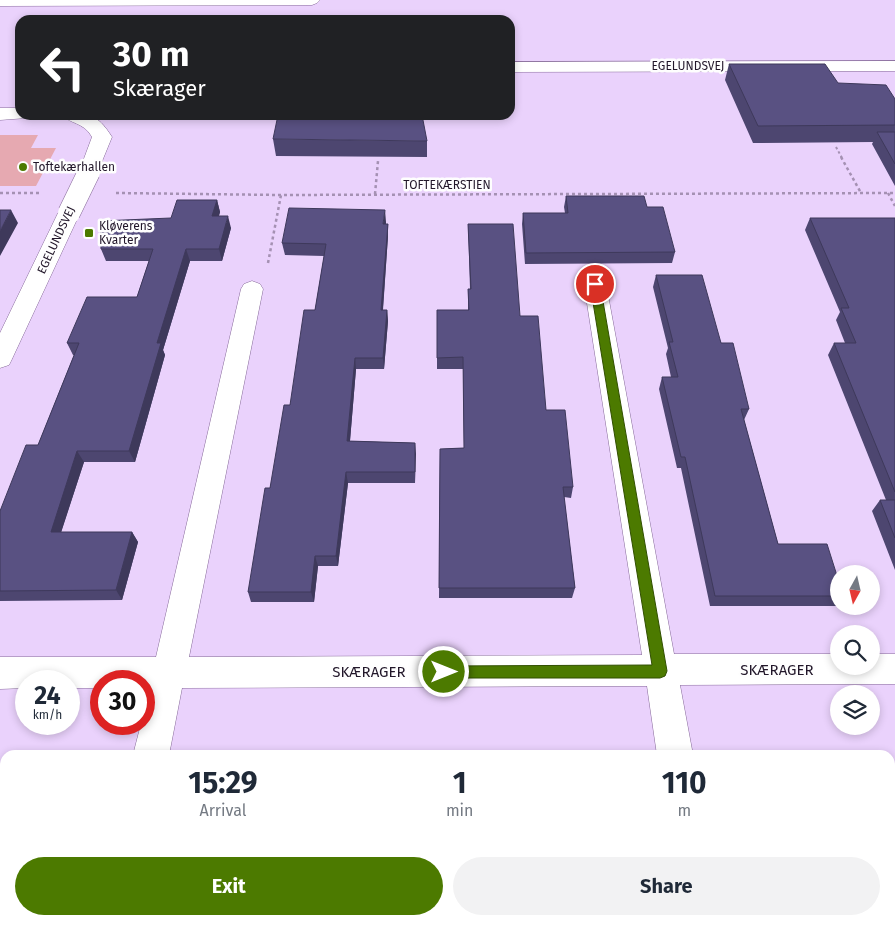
<!DOCTYPE html>
<meta charset="utf-8">
<style>
:root{--surface:#fff;--page:#f2f2f3;--text:#1f2937;--muted:#747a83;--accent:#4c7a00}
body{margin:0;font-family:"Fira Sans",sans-serif;background:var(--page);color:var(--text);height:100vh;display:flex;flex-direction:column;font-size:19px;white-space:nowrap}
*{box-sizing:border-box;margin:0}
p{font-size:16px;color:var(--muted)}
.icon{flex:none;width:28px;height:28px;fill:none;stroke:currentColor;stroke-width:2;stroke-linecap:round;stroke-linejoin:round}
.map{position:relative;flex:1;overflow:hidden}
.side{position:absolute;left:0px;top:750px;width:895px;height:175px;display:flex;flex-direction:column;background:var(--surface);border-radius:15px 15px 0 0;box-shadow:0 2px 8px #0003}
.side>*{flex:none}
.top-card{position:absolute;left:15px;top:15px;width:500px;height:105px;border-radius:15px;box-shadow:0 2px 8px #0003;background:#202124;color:#fff;overflow:hidden}
.needle{width:32px;rotate:188deg}
.controls{position:absolute;left:830px;top:565px;display:grid;gap:10px}
.controls a{display:grid;place-items:center;width:50px;height:50px;border-radius:50%;background:var(--surface);box-shadow:0 2px 8px #0003;font-size:25px}
.speed{position:absolute;left:15px;top:670px;display:flex;gap:10px;font-size:25px;font-weight:700;text-align:center}
.speed>*{display:grid;place-content:center;width:65px;height:65px;border-radius:50%;background:var(--surface);box-shadow:0 2px 8px #0003;line-height:1}
.speed small{font-size:12px;font-weight:400}
.speed .limit{border:8px solid #d22;background:#fff;color:#111}
.pin{position:absolute;display:grid;place-items:center;width:42px;height:42px;color:#fff;margin:-21px;border:2px solid #fff;border-radius:50%;box-shadow:0 1px 5px #0007}
.me{position:absolute;width:55px;margin:-28px;rotate:90deg;stroke-linejoin:round;filter:drop-shadow(0 0 4px #0008)}
.turn{display:flex;align-items:center;gap:18px;height:105px;padding:0 15px;font-size:22px}
.turn .icon{width:65px;height:65px;stroke-width:2.5}
.turn b{display:block;font-size:35px;line-height:42px}
.eta{display:flex;justify-content:space-evenly;align-items:center;height:85px;text-align:center}
.eta b{font-size:30px;font-weight:700;line-height:35px}
.button{display:flex;gap:10px;margin-top:auto;padding:10px 15px}
.button a{flex:1;height:58px;border-radius:30px;background:var(--accent);color:#fff;font-size:20px;font-weight:700;line-height:58px;text-align:center}
.button a+a{background:var(--page);color:var(--text)}
.map>svg:first-child{display:block}
.green{fill:#e6a9b1}
.lines{fill:none;stroke-linecap:round;stroke-linejoin:round}
.minor-casing{stroke:#866a99;stroke-width:1}
.secondary-casing{stroke:#866a99;stroke-width:1}
.path-far1{stroke:#a591b3;stroke-width:2;stroke-dasharray:2.5 2.5;stroke-linecap:butt}
.path{stroke:#a591b3;stroke-width:2.5;stroke-dasharray:3 3;stroke-linecap:butt}
.minor{fill:#fff;fill-rule:evenodd}
.secondary{fill:#fff;fill-rule:evenodd}
.minor-bridge-casing{stroke:#866a99;stroke-width:23;stroke-linecap:butt}
.minor-bridge{stroke:#fff;stroke-width:22}
.wall{fill:#4d4670}
.shaded-wall{fill:#3e395b}
.building{fill:#595182;stroke:#3e395b}
.route{fill:#4c7a00;stroke:#314f00}
.poi-dot{fill:#4c7a00;stroke:#fefefe;stroke-width:2}
.labels{text-anchor:middle;stroke-width:5;stroke-linejoin:round;paint-order:stroke}
.far-street-label{font-size:12px;fill:#22172a;stroke:#fefefe}
.far-poi-label{font-size:12px;fill:#22172a;stroke:#fefefe;text-anchor:start}
.street-label{font-size:15px;fill:#22172a;stroke:#fefefe}
</style>
<div class="map">
<svg width="895" height="925" viewBox="0 0 895 925">
<rect width="100%" height="100%" fill="#ead2fc"/>
<path class="green" d="M 0,135 L 38,135 L 31,148 L 56,148 L 36,186 L 0,186 Z"/>
<g class="lines">
<defs>
<path id="minor" d="M 895,61 L 895,71 L 510,72 L 510,62 Z
M 0,108 L 20,108 L 20,115 L 29,115 L 27,118 L 0,120 Z
M 63,115 C 90,115 96,112 112,137 L 96,176 L 89,178 L 82,176 L 79,172 L 92,137 C 84,122 69,124 63,115 Z
M 69,207 L 76,209 L 80,213 L 12,359 L 9,365 L 0,368 L 0,333 L 58,213 L 62,209 Z
M 595,277 L 603,279 L 606,284 L 674,654 L 839,654 L 839,666 L 871,666 L 871,654 L 895,654 L 895,684 L 680,685 L 693,755 L 657,755 L 647,686 L 182,688 L 169,755 L 133,755 L 141,724 L 144,724 L 144,710 L 149,688 L 144,688 L 144,681 L 101,681 L 101,688 L 69,688 L 69,681 L 26,681 L 26,688 L 0,689 L 0,657 L 156,657 L 241,289 L 244,284 L 252,281 L 260,284 L 263,289 L 189,657 L 642,655 L 584,284 L 587,279 Z
M 96,920 L 136,920 L 134,925 L 94,925 Z
M 684,920 L 724,920 L 725,925 L 685,925 Z"/>
<path id="secondary" d="M 0,0 L 320,0 L 317,3 L 312,5 L 0,6 Z"/>
</defs>
<use href="#minor" class="minor-casing"/>
<use href="#secondary" class="secondary-casing"/>
<path class="path-far1" d="M 836,147 L 842,158"/>
<path class="path" d="M 841,157 L 861,193
M 0,193 L 42,193
M 116,193 L 281,195 L 895,193
M 888,193 L 895,206
M 375,194 L 378,161
M 268,263 L 281,195"/>
<use href="#minor" class="minor"/>
<use href="#secondary" class="secondary"/>
<defs>
<path id="minor-bridge" d="M 69,213 L 89,172"/>
</defs>
<use href="#minor-bridge" class="minor-bridge-casing"/>
<use href="#minor-bridge" class="minor-bridge"/>
</g>
<path class="wall" d="M 729,64 L 838,83 L 895,125 L 895,186 L 872,144 L 873,142 L 753,143 L 725,80 Z
M 273,139 L 427,141 L 427,157 L 276,156 Z
M 566,196 L 647,207 L 675,252 L 672,263 L 525,264 L 522,224 L 523,213 L 565,213 L 564,207 Z
M 217,200 L 220,212 L 219,216 L 231,228 L 222,261 L 190,261 L 163,350 L 165,355 L 135,462 L 84,462 L 61,532 L 132,532 L 138,542 L 122,600 L 0,601 L 0,511 L 38,445 L 74,355 L 73,355 L 67,343 L 137,297 L 149,261 L 106,261 L 101,249 L 171,218 Z
M 810,218 L 895,218 L 895,570 L 872,511 L 880,500 L 886,500 L 828,355 L 834,343 L 845,343 L 836,320 L 840,312 L 805,230 Z
M 386,222 L 386,224 L 388,224 L 388,236 L 383,310 L 387,310 L 388,321 L 384,369 L 356,369 L 350,441 L 415,443 L 415,483 L 348,483 L 338,566 L 318,566 L 314,602 L 251,602 L 248,592 L 270,488 L 290,405 L 315,310 L 324,256 L 285,255 L 282,243 Z
M 468,224 L 520,316 L 546,410 L 573,487 L 571,498 L 564,497 L 575,588 L 572,598 L 439,598 L 440,449 L 464,448 L 463,369 L 437,369 L 437,310 L 468,310 L 468,289 L 470,289 Z
M 656,275 L 721,343 L 749,409 L 744,420 L 778,544 L 839,582 L 839,602 L 836,606 L 710,606 L 681,468 L 677,468 L 659,389 L 662,377 L 671,377 L 666,354 L 668,348 L 653,287 Z
M 0,805 L 5,805 L 5,892 L 0,892 Z
M 895,890 L 895,925 L 793,925 L 792,920 L 890,920 Z"/>
<path class="shaded-wall" d="M 217,200 L 220,212 L 215,227 L 212,216 Z
M 11,210 L 18,223 L 0,256 L 0,231 Z
M 385,210 L 386,222 L 384,236 L 383,224 Z
M 228,216 L 231,228 L 222,261 L 219,249 Z
M 388,224 L 388,236 L 382,321 L 381,310 Z
M 186,249 L 190,261 L 163,350 L 165,355 L 135,462 L 129,451 L 157,343 Z
M 387,310 L 388,321 L 384,369 L 383,358 Z
M 355,358 L 356,369 L 349,452 L 347,441 Z
M 415,443 L 416,454 L 415,483 Z
M 77,451 L 84,462 L 58,542 L 51,532 Z
M 346,472 L 348,483 L 338,566 L 336,556 Z
M 132,532 L 138,542 L 122,600 L 116,590 Z
M 315,556 L 318,566 L 314,602 L 311,592 Z
M 0,785 L 4,788 L 0,802 Z"/>
<path class="building" d="M 729,64 L 825,64 L 838,83 L 886,85 L 895,99 L 895,125 L 758,126 Z
M 278,115 L 422,115 L 427,141 L 273,139 Z
M 877,132 L 895,132 L 895,164 Z
M 566,196 L 644,196 L 647,207 L 663,207 L 675,252 L 526,253 L 523,213 L 568,213 Z
M 177,200 L 217,200 L 212,216 L 228,216 L 219,249 L 186,249 L 157,343 L 161,343 L 129,451 L 77,451 L 51,532 L 132,532 L 116,590 L 0,591 L 0,511 L 26,445 L 38,445 L 79,343 L 67,343 L 87,297 L 137,297 L 153,249 L 101,249 L 100,221 L 171,218 Z
M 289,208 L 385,210 L 383,224 L 388,224 L 381,310 L 387,310 L 383,358 L 355,358 L 347,441 L 415,443 L 415,472 L 346,472 L 336,556 L 315,556 L 311,592 L 248,592 L 265,488 L 270,488 L 284,405 L 290,405 L 304,310 L 315,310 L 326,244 L 282,243 Z
M 0,210 L 11,210 L 0,231 Z
M 810,218 L 895,218 L 895,492 L 834,343 L 856,343 L 841,308 L 849,308 Z
M 468,224 L 513,224 L 520,316 L 538,316 L 546,410 L 565,410 L 573,487 L 563,487 L 575,588 L 439,588 L 440,449 L 464,448 L 463,357 L 437,358 L 437,310 L 469,310 L 468,289 L 471,289 Z
M 656,275 L 702,275 L 721,343 L 733,343 L 749,409 L 741,409 L 778,544 L 827,544 L 839,582 L 839,596 L 715,596 L 685,457 L 681,457 L 662,377 L 678,377 L 669,342 L 673,342 Z
M 880,500 L 895,500 L 895,538 Z
M 745,751 L 823,753 L 823,755 L 746,755 Z
M 0,805 L 5,805 L 5,887 L 0,887 Z
M 890,888 L 894,888 L 895,890 L 895,922 L 801,921 L 801,920 L 890,920 Z
M 346,920 L 496,920 L 496,925 L 346,924 Z"/>
<path class="route" d="M 595,281 L 600,284 L 667,671 L 665,676 L 660,678 L 444,678 L 439,677 L 437,672 L 439,667 L 444,666 L 652,665 L 590,284 Z"/>
<g class="poi-dot">
<circle cx="23" cy="167" r="5"/>
<rect x="84" y="228" width="10" height="10" rx="2.5"/>
</g>
<g class="labels">
<g class="far-street-label">
<text x="688" y="70">EGELUNDSVEJ</text>
<text x="447" y="189">TOFTEKÆRSTIEN</text>
<text transform="translate(56 240) rotate(-65)" y="4">EGELUNDSVEJ</text>
</g>
<g class="far-poi-label">
<text x="33" y="171">Toftekærhallen</text>
<text x="99" y="230">Kløverens<tspan x="99" dy="14">Kvarter</tspan></text>
</g>
<g class="street-label">
<text x="777" y="675">SKÆRAGER</text>
<text x="369" y="677">SKÆRAGER</text>
</g>
</g>
</svg>
<div class="controls">
<a><svg class="needle" viewBox="-14 -14 28 28"><path d="M0-13l5 13h-10z" fill="#e53935"/><path d="M0 13l5-13h-10z" fill="#747a83"/></svg></a>
<a><svg class="icon" aria-label="search" viewBox="0 0 24 24"><circle cx="10" cy="10" r="6"/><path d="M15 15l6 6"/></svg></a>
<a><svg class="icon" aria-label="layers" viewBox="0 0 24 24"><path d="M12 4l9 5-9 5-9-5zM3 14l9 5 9-5"/></svg></a>
</div>
<div class="speed"><div>24<small>km/h</small></div><div class="limit">30</div></div>
<div class="pin" style="left:595px;top:284px;background:#d93025"><svg class="icon" aria-label="arrive" viewBox="0 0 24 24"><path d="M6 21V4h12l-3 4 3 4H6"/></svg></div>
<svg class="me" style="left:444px;top:672px" viewBox="-20 -20 40 40"><circle r="17" fill="#4c7a00" stroke="#fff" stroke-width="3"/><path d="M0-11L8 9 0 5-8 9z" fill="#fff"/></svg>
<div class="top-card">
<div class="turn"><svg class="icon" aria-label="left" viewBox="0 0 24 24"><path d="M17 20v-9H6M10 6l-5 5 5 5"/></svg><div><b>30 m</b>Skærager</div></div>
</div>
<section class="side">
<div class="eta">
<div><b>15:29</b><p>Arrival</p></div>
<div><b>1</b><p>min</p></div>
<div><b>110</b><p>m</p></div>
</div>
<div class="button"><a>Exit</a><a>Share</a></div>
</section>
</div>
